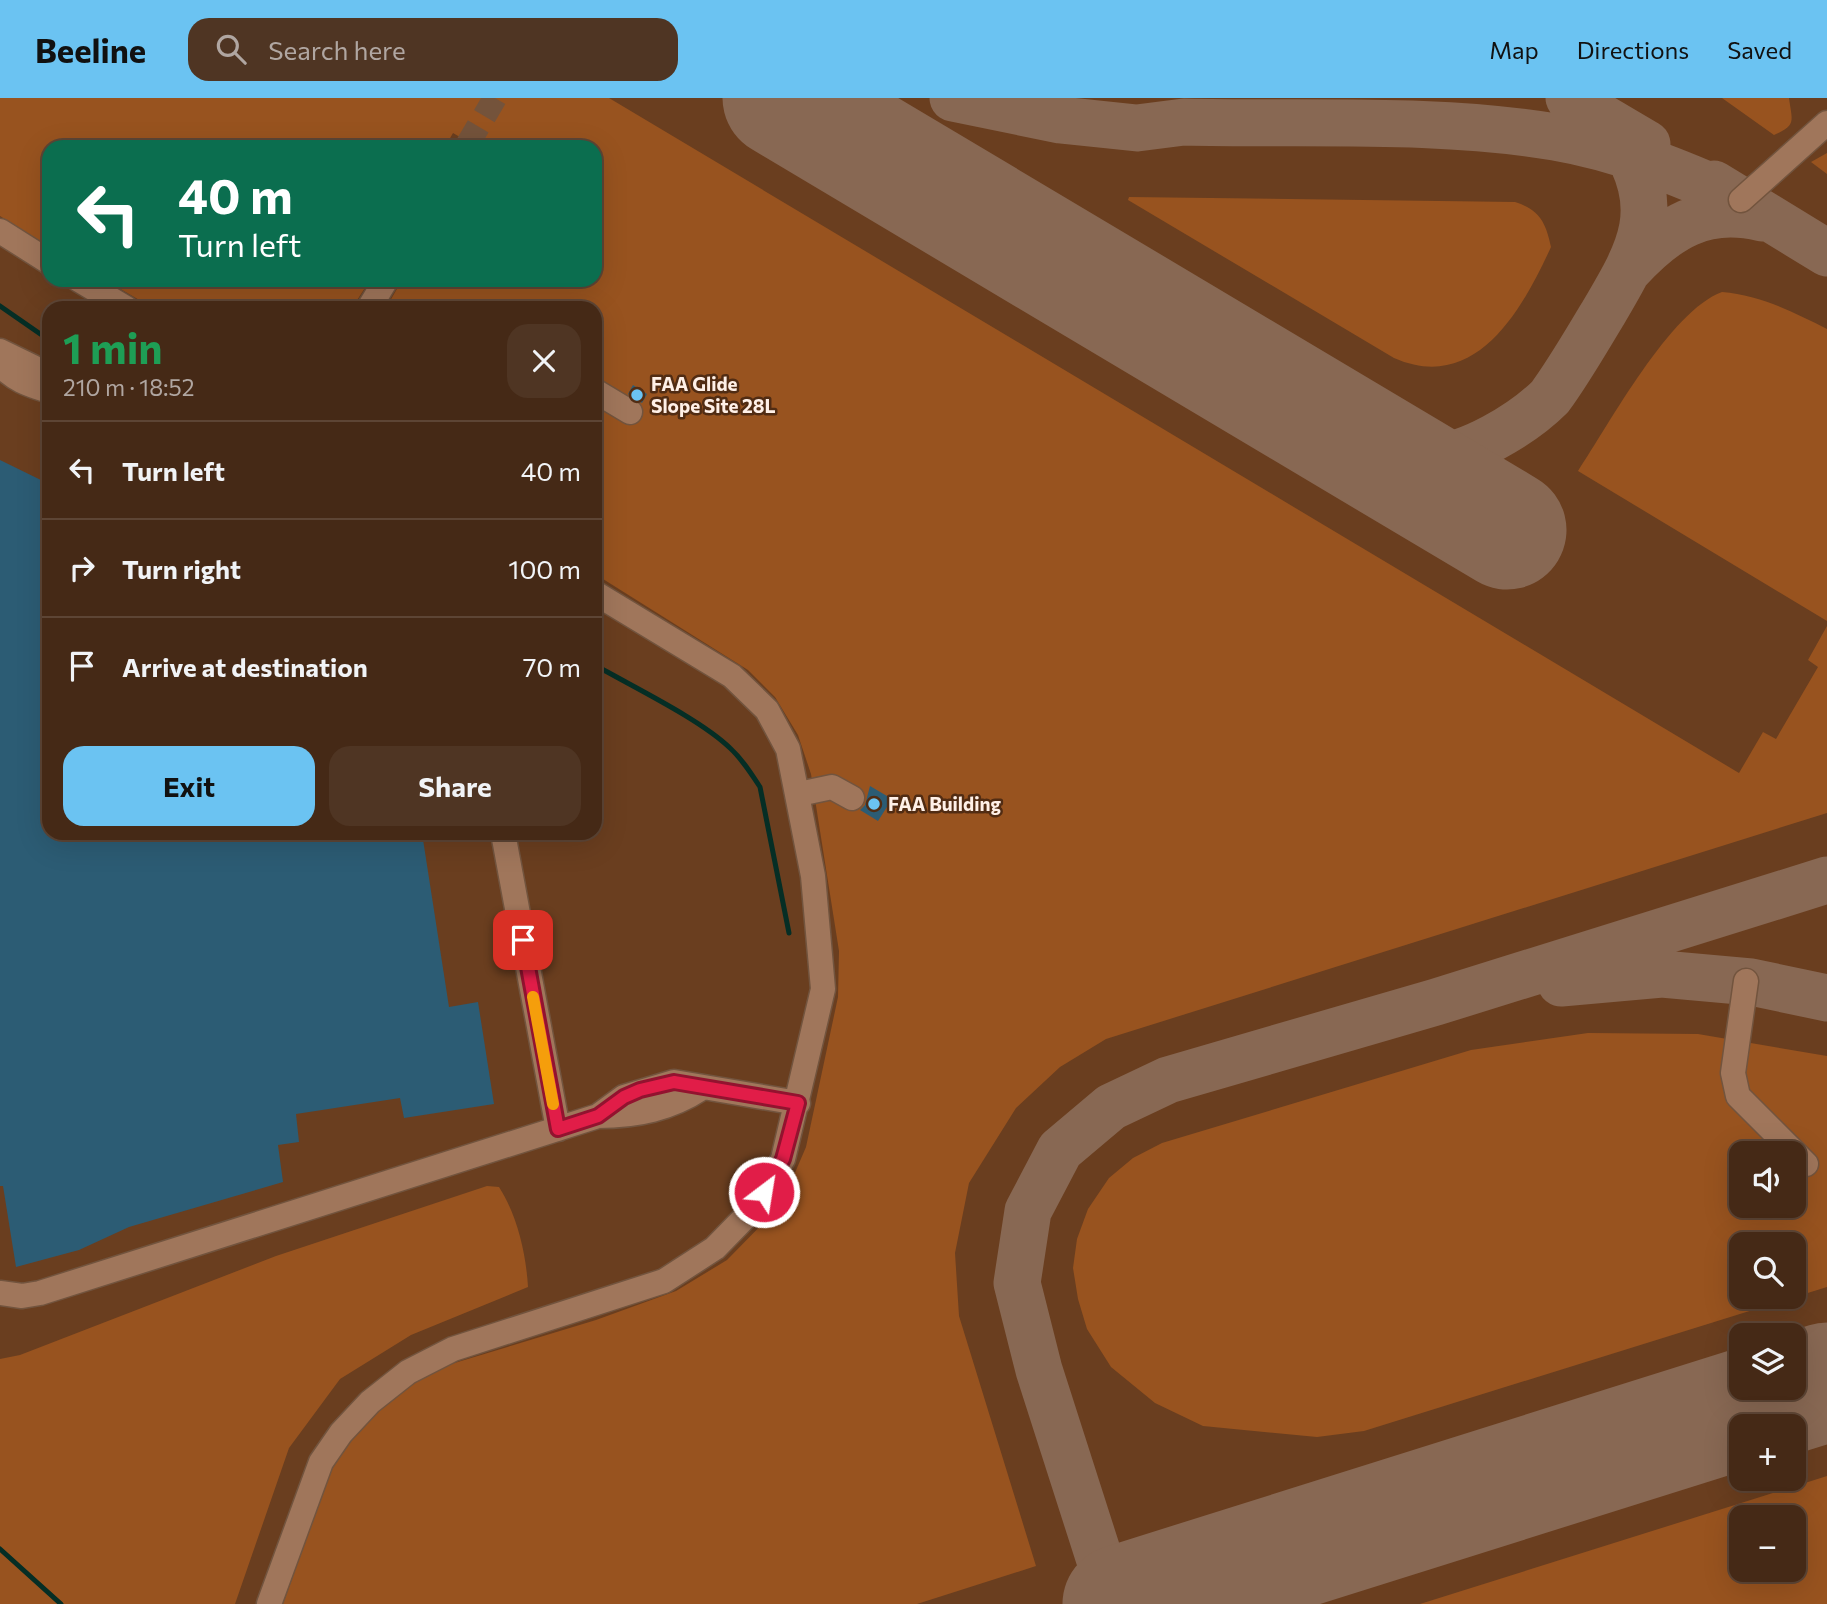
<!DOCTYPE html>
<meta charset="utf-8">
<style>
:root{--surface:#452916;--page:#4f3523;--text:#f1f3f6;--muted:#b0a6a1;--line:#5d4535;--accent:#6bc3f2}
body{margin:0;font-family:Commissioner,sans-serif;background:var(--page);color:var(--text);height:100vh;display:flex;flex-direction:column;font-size:26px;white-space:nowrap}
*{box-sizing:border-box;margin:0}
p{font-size:23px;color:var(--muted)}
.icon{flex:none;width:38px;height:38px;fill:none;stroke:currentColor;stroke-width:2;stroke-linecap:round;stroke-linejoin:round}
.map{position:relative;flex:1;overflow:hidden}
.panel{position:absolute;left:42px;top:203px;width:560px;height:539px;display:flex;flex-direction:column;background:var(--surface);border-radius:21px;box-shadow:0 7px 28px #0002,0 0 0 2px var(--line)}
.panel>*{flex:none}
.guide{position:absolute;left:42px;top:42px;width:560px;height:147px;border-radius:21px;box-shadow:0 7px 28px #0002,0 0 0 2px var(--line);background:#0b6e4f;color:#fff;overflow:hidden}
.tools{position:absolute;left:1729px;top:1043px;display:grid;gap:14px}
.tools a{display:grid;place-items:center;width:77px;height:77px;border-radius:14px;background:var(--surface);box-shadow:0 7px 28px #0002,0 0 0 2px var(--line);font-size:35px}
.pin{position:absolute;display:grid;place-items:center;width:60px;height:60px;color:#fff;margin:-30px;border-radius:14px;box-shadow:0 4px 10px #0006}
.me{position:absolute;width:77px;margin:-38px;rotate:31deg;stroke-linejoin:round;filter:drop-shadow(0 0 5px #0008)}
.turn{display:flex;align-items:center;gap:24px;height:147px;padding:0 21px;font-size:32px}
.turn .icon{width:91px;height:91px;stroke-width:2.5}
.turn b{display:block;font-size:49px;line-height:60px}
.round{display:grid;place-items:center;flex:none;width:74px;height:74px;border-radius:21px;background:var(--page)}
.summary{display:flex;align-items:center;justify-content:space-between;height:119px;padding:0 21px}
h1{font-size:42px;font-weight:700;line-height:52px;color:#1e9e55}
.cta{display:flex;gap:14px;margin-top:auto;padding:14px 21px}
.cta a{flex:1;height:80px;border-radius:21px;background:var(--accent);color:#111;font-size:28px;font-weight:700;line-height:80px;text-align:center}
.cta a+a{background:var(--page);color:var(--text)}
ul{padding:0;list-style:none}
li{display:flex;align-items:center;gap:21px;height:98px;padding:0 21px;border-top:2px solid var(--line)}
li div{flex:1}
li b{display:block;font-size:26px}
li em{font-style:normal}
header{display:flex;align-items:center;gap:42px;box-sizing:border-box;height:98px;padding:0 35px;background:var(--accent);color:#111}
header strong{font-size:33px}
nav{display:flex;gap:38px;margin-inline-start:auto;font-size:24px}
.search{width:490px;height:63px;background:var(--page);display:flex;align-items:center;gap:18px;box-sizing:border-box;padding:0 24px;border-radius:21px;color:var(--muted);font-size:26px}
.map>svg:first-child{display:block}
.built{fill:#6a3e1f;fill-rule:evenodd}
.green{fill:#98531f;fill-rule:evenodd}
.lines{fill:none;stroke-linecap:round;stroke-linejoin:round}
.stream{stroke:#052e25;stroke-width:5}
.taxiway{stroke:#886853;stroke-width:47}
.runway{stroke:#886853;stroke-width:119}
.building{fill:#2c5c74}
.minor-tunnel{stroke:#74533b;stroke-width:24;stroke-dasharray:24 12;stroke-linecap:butt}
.minor-casing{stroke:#72543e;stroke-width:27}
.minor{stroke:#a0765b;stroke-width:24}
.route-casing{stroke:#92132f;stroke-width:18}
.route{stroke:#e11d48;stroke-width:12}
.slow{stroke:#f59e0b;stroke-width:12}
.poi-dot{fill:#6bc3f2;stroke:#512c13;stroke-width:2.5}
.labels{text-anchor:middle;stroke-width:5;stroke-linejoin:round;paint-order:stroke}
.poi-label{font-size:19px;font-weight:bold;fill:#fff0e7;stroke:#512c13;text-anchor:start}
</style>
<header>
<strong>Beeline</strong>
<div class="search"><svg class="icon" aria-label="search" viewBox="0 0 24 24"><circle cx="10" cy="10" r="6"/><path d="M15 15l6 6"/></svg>Search here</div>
<nav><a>Map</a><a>Directions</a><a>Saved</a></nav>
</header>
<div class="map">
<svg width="1827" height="1506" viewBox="0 0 1827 1506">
<rect width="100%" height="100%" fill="#5c371d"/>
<path class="built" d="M 0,0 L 1827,0 L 1827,1506 L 0,1506 ZM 49,49 L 595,49 L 595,182 L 49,182 ZM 49,210 L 595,210 L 595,735 L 49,735 ZM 1741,1055 L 1794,1055 L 1794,1108 L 1741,1108 ZM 1741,1146 L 1794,1146 L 1794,1199 L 1741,1199 ZM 1741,1237 L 1794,1237 L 1794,1290 L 1741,1290 ZM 1741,1328 L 1794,1328 L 1794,1381 L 1741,1381 ZM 1741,1419 L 1794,1419 L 1794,1472 L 1741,1472 Z"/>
<path class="green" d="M 0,0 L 609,0 L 1739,675 L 1763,634 L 1776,641 L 1818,569 L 1808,562 L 1827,528 L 1827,715 L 1106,941 L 1060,969 L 1016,1010 L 969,1085 L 955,1155 L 959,1218 L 1036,1468 L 917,1506 L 283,1506 L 329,1377 L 341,1353 L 391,1298 L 438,1270 L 596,1222 L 676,1193 L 727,1162 L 770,1118 L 791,1084 L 806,1049 L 838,899 L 839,853 L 811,676 L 798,637 L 775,599 L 748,572 L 595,476 L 595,210 L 386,210 L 402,182 L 595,182 L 595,49 L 477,49 L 453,35 L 449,42 L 421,49 L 49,49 L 49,150 L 0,118 Z
M 1722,0 L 1789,0 C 1792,23 1797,27 1774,37 Z
M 1827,55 L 1827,76 L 1811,64 Z
M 1129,99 L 1515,104 C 1540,112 1546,125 1551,149 C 1522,212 1476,296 1394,260 L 1128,102 Z
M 105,182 L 370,182 L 352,210 L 153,210 Z
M 1722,194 C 1760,197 1793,214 1827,231 L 1827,523 L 1578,373 C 1610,325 1670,213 1722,194 Z
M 1588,935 L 1698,936 L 1827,958 L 1827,1189 L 1364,1333 L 1317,1339 L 1203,1328 L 1155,1305 L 1111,1269 L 1087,1231 L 1078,1201 L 1073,1170 L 1077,1141 L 1088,1111 L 1109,1080 L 1133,1060 L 1162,1045 L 1471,952 ZM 1741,1055 L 1794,1055 L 1794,1108 L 1741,1108 ZM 1741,1146 L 1794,1146 L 1794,1199 L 1741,1199 Z
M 487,1088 L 499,1089 C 517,1117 526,1155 528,1189 L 411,1237 L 340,1281 L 289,1350 L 235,1506 L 0,1506 L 0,1261 L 20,1257 L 276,1158 Z
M 1827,1378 L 1827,1506 L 1420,1506 ZM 1741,1419 L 1794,1419 L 1794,1472 L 1741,1472 Z"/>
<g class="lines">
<path class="stream" d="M 0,208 L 49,242
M 595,567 C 633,589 700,621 730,650 C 742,661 751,675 760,689 L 789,835
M 0,1451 L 61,1506"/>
<path class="taxiway" d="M 953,0 L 1060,22 L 1137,30 L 1184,24 C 1307,27 1434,19 1555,39 C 1620,50 1681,75 1741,102
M 1569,0 L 1647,46
M 1714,86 L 1827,155
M 1629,171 C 1667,130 1704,106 1762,120
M 1370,352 C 1389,355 1411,361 1430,360 C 1468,359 1523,326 1550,299 C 1569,273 1585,245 1602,217 C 1641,151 1665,112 1619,39
M 1561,885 L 1662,876 L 1751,884 L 1827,900
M 1114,1506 L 1039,1272 L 1017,1185 L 1028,1113 L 1060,1052 L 1111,1009 L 1168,982 L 1436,904 L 1827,782"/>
<path class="runway" d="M 782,0 L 1507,432
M 1122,1506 L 1827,1284"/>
</g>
<path class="building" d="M 633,287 L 647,296 L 642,305 L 628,296 Z
M 0,362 L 49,386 L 49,413 L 43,426 L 49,429 L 49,735 L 422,735 L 449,909 L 478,904 L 494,1006 L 404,1020 L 400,1000 L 296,1016 L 299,1044 L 278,1047 L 283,1084 L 129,1129 L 79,1152 L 16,1169 L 3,1088 L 0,1088 Z
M 870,688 L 892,701 L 878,723 L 860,712 L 865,707 Z"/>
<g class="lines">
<path class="minor-tunnel" d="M 466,49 L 495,0"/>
<defs>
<path id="minor" d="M 1741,102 L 1827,25
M 0,133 L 49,164
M 79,182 L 126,210
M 369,210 L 386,182
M 0,253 L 33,269 L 49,283
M 0,266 C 13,282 30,287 49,293
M 595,293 L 630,314
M 799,696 L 832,689 L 852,700
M 503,735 L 558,1031
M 1746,883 L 1733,975 L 1738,998 L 1806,1066
M 598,1018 L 624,999 L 674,984 L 798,1005
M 0,1195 L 22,1198 L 40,1195 L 598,1018 C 637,1018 670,1011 702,990
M 269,1506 L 321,1364 L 341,1335 L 370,1304 L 408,1274 L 453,1251 L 664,1183 L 715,1150 L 754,1110 L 783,1061 L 823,891 L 813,778 L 788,651 L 767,612 L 732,578 L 595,495"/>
</defs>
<use href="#minor" class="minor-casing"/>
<use href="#minor" class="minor"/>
</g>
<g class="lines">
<defs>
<path id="route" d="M 523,842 L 558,1031 L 598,1018 L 624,999 L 640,992 L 674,984 L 798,1005 L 783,1061 L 764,1094"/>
</defs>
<use href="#route" class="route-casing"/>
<use href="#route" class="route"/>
<path class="slow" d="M 533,899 L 553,1006"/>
</g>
<g class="poi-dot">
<circle cx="637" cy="297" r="7"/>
<circle cx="874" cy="706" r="7"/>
</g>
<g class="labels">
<g class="poi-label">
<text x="651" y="293">FAA Glide<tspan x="651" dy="22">Slope Site 28L</tspan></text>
<text x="888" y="713">FAA Building</text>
</g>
</g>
</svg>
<div class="tools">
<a><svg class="icon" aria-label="sound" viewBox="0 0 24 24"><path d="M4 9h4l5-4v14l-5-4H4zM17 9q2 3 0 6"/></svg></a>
<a><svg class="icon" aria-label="search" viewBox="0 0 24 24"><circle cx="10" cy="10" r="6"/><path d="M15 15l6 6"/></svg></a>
<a><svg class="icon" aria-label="layers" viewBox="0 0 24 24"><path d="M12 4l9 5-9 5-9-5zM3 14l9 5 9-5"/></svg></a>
<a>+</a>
<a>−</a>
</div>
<div class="pin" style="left:523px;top:842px;background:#d93025"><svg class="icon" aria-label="arrive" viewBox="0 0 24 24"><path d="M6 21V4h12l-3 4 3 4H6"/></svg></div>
<svg class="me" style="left:764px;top:1094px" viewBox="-20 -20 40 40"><circle r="17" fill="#e11d48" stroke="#fff" stroke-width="3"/><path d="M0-11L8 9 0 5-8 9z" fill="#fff"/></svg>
<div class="guide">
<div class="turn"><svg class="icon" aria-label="left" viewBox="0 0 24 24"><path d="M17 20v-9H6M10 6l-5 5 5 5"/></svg><div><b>40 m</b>Turn left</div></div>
</div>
<section class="panel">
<div class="summary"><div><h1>1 min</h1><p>210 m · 18:52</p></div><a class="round"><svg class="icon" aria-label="close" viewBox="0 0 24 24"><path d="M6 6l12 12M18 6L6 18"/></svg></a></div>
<ul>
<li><svg class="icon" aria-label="left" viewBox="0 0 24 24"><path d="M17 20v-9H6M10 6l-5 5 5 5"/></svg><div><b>Turn left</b></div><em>40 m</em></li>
<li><svg class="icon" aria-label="right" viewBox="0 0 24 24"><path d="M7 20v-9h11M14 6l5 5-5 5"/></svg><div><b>Turn right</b></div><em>100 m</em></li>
<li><svg class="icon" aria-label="arrive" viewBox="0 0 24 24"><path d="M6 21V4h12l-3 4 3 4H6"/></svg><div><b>Arrive at destination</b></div><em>70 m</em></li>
</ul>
<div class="cta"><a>Exit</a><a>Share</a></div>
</section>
</div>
